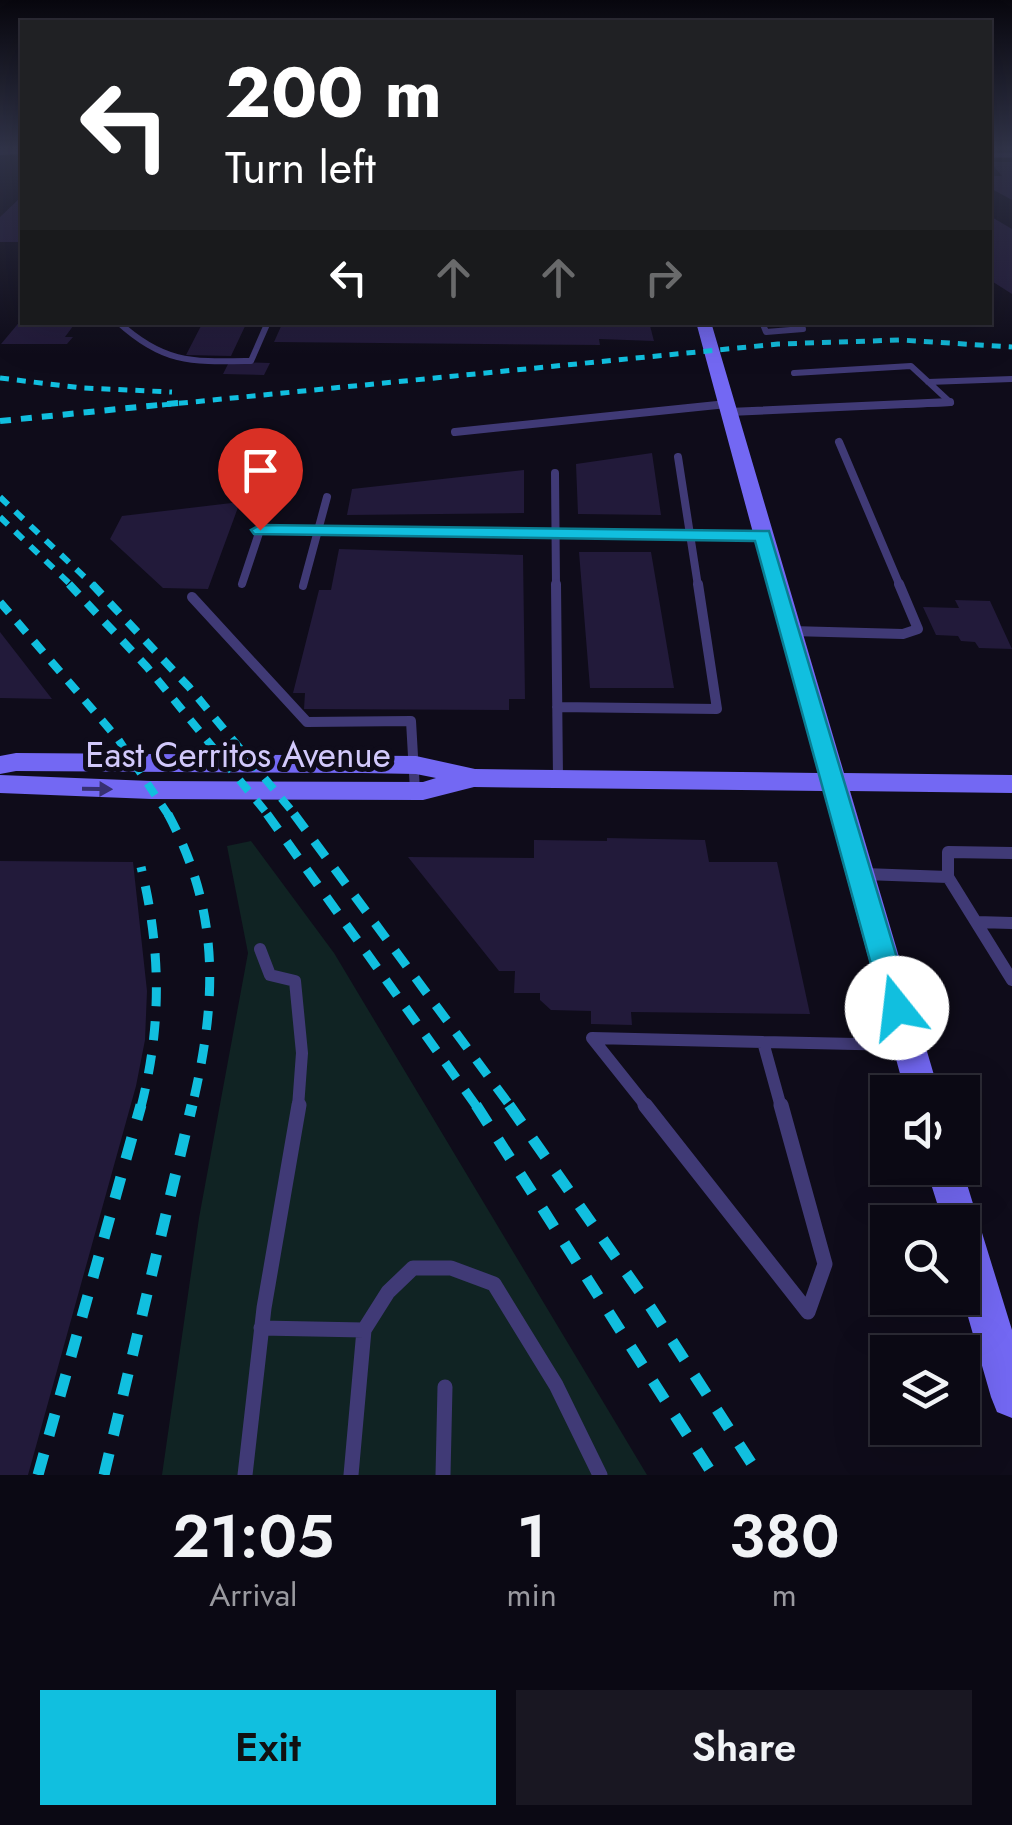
<!DOCTYPE html>
<style>
:root{--surface:#0b0914;--page:#191722;--text:#f1f3f6;--muted:#9a9aa0;--line:#2b2a34;--accent:#11bfdf}
body{margin:0;font-family:Jost,sans-serif;background:var(--page);color:var(--text);height:100vh;display:flex;flex-direction:column;font-size:38px;white-space:nowrap}
*{box-sizing:border-box;margin:0}
p{font-size:32px;color:var(--muted)}
.icon{flex:none;width:55px;height:55px;fill:none;stroke:currentColor;stroke-width:2;stroke-linecap:round;stroke-linejoin:round}
.map{position:relative;height:1475px;overflow:hidden}
.panel{display:flex;flex-direction:column;background:var(--surface);flex:1}
.panel>*{flex:none}
.banner{position:absolute;left:20px;top:20px;width:972px;height:305px;border-radius:0px;box-shadow:0 10px 40px #0002,0 0 0 2px var(--line);background:#202124;color:#fff;overflow:hidden}
.tools{position:absolute;left:870px;top:1075px;display:grid;gap:20px}
.tools a{display:grid;place-items:center;width:110px;height:110px;border-radius:0px;background:var(--surface);box-shadow:0 10px 40px #0002,0 0 0 2px var(--line);font-size:50px}
.pin{position:absolute;display:grid;place-items:center;width:85px;height:85px;color:#fff;margin:-102px -42px;border-radius:50% 50% 50% 0;rotate:-45deg;box-shadow:0 0 10px #0007}
.pin .icon{rotate:45deg}
.me{position:absolute;width:110px;margin:-55px;rotate:344deg;stroke-linejoin:round;filter:drop-shadow(0 0 8px #0008)}
.turn{display:flex;align-items:center;gap:35px;height:210px;padding:0 40px;font-size:45px}
.turn .icon{width:130px;height:130px;stroke-width:2.5}
.turn b{display:block;font-size:70px;line-height:85px}
.lanes{display:flex;align-items:center;height:95px;padding:0 40px;background:#0003;justify-content:center;gap:50px;direction:ltr}
.lanes .off{opacity:.35}
.eta{display:flex;justify-content:space-evenly;align-items:center;height:170px;text-align:center}
.eta b{font-size:60px;font-weight:600;line-height:70px}
.action{display:flex;gap:20px;margin-top:auto;padding:20px 40px}
.action a{flex:1;height:115px;border-radius:0px;background:var(--accent);color:#111;font-size:40px;font-weight:600;line-height:115px;text-align:center}
.action a+a{background:var(--page);color:var(--text)}
.map>svg:first-child{display:block}
.green{fill:#102323}
.building{fill:#221a3a}
.lines{fill:none;stroke-linecap:round;stroke-linejoin:round}
.lane-far5{stroke:#403a76;stroke-width:5}
.lane-far4{stroke:#403a76;stroke-width:6}
.lane-far3{stroke:#403a76;stroke-width:8}
.lane-far2{stroke:#403a76;stroke-width:10}
.lane-far1{stroke:#403a76;stroke-width:12}
.lane{stroke:#403a76;stroke-width:15}
.street{fill:#403a76;fill-rule:evenodd}
.secondary{fill:#7368f3;fill-rule:evenodd}
.rail-far4{stroke:#11bfdf;stroke-width:5;stroke-dasharray:9 8;stroke-linecap:butt}
.rail-far3{stroke:#11bfdf;stroke-width:6;stroke-dasharray:11 10;stroke-linecap:butt}
.rail-far2{stroke:#11bfdf;stroke-width:8;stroke-dasharray:14 12;stroke-linecap:butt}
.rail-far1{stroke:#11bfdf;stroke-width:9;stroke-dasharray:19 15;stroke-linecap:butt}
.rail{stroke:#11bfdf;stroke-width:11;stroke-dasharray:22 19;stroke-linecap:butt}
.oneway{fill:#373171}
.route{fill:#11bfdf;stroke:#0b7c91;stroke-width:2.5}
.labels{text-anchor:middle;stroke-width:10;stroke-linejoin:round;paint-order:stroke}
.street-label{font-size:35px;fill:#d2c9fb;stroke:#0f0c1a}
</style>
<div class="map">
<svg width="1012" height="1475" viewBox="0 0 1012 1475">
<rect width="100%" height="100%" fill="#0f0c1a"/>
<path class="green" d="M 251,841 L 334,953 L 647,1475 L 162,1475 L 199,1218 L 248,953 L 227,846 Z"/>
<path class="building" d="M 990,162 L 1012,162 L 1012,200 L 990,188 L 990,176 L 1002,176 Z
M 22,196 L 22,242 L 0,242 L 0,217 Z
M 990,216 L 1012,229 L 1012,294 L 990,280 Z
M 22,319 L 22,322 L 76,322 L 65,337 L 73,337 L 67,344 L 1,344 Z
M 203,322 L 247,322 L 231,356 L 186,355 Z
M 283,322 L 649,322 L 654,341 L 599,339 L 600,345 L 274,342 Z
M 229,362 L 270,363 L 264,375 L 223,374 Z
M 652,453 L 661,515 L 578,514 L 576,464 Z
M 524,470 L 524,513 L 347,515 L 352,489 Z
M 240,502 L 208,589 L 163,588 L 110,539 L 122,516 Z
M 339,549 L 523,555 L 525,699 L 509,699 L 509,710 L 304,709 L 305,693 L 293,693 L 319,590 L 331,590 Z
M 579,552 L 651,552 L 674,688 L 590,688 Z
M 955,600 L 990,601 L 1012,649 L 979,648 L 975,642 L 961,641 L 958,636 L 936,635 L 923,607 L 959,608 Z
M 0,632 L 52,699 L 0,698 Z
M 607,838 L 705,840 L 709,862 L 777,862 L 810,1014 L 631,1012 L 632,1025 L 591,1024 L 591,1011 L 551,1010 L 540,1000 L 540,993 L 514,993 L 515,971 L 499,971 L 408,857 L 534,858 L 534,840 L 607,841 Z
M 0,861 L 133,862 L 147,991 L 145,1040 L 136,1086 L 28,1475 L 0,1475 Z"/>
<g class="lines">
<path class="lane-far5" d="M 990,155 L 1012,155"/>
<path class="lane-far4" d="M 118,322 C 164,364 192,362 251,361 L 268,322
M 762,322 L 766,332 L 803,329 L 800,322
M 901,322 L 908,322
M 794,373 L 911,366 L 951,403 L 903,405
M 928,382 L 1012,379
M 718,405 L 727,404"/>
<path class="lane-far3" d="M 729,412 L 950,402
M 455,432 L 727,404
M 839,442 L 900,586
M 678,457 L 698,586
M 555,473 L 556,586
M 242,584 L 260,530 L 763,535
M 303,586 L 327,497"/>
<path class="lane-far2" d="M 556,584 L 558,779
M 192,597 L 307,722 L 411,721 L 415,791
M 791,631 L 903,634 L 918,629 L 899,584
M 557,707 L 717,709 L 698,584"/>
<path class="lane-far1" d="M 1012,853 L 948,852 L 948,877 L 1012,980
M 864,874 L 948,877
M 976,922 L 1012,923
M 260,949 L 270,975 L 295,981 L 302,1053 L 298,1107
M 763,1042 L 902,1045
M 763,1042 L 781,1107
M 647,1107 L 592,1038 L 763,1042"/>
<path class="lane" d="M 645,1105 L 808,1312 L 825,1264 L 781,1105
M 261,1328 L 364,1330
M 245,1475 L 264,1308 L 299,1105
M 351,1475 L 364,1330 L 388,1292 L 413,1268 L 451,1268 L 494,1284 L 556,1385 L 600,1475
M 443,1475 L 445,1387"/>
<path class="street" d="M 0,149 L 22,149 L 22,154 L 0,155 Z"/>
<path class="secondary" d="M 696,322 L 711,322 L 844,773 L 1012,775 L 1012,793 L 850,791 L 939,1092 L 905,1092 L 823,791 L 474,787 L 423,800 L 151,799 L 0,793 L 0,775 L 151,781 L 423,782 L 436,778 L 416,774 L 362,773 L 16,771 L 0,774 L 0,756 L 16,753 L 416,756 L 475,769 L 818,773 Z
M 926,1168 L 962,1168 L 1012,1330 L 1012,1418 L 997,1412 L 991,1397 L 962,1296 L 962,1222 L 943,1222 Z"/>
<path class="rail-far4" d="M 0,378 L 82,388 L 172,392
M 162,405 L 778,344 L 901,340 L 1012,347"/>
<path class="rail-far3" d="M 0,421 L 188,402
M 0,497 L 94,586
M 0,517 L 72,586"/>
<path class="rail-far2" d="M 69,584 L 147,667 L 269,816
M 92,584 L 189,687 L 296,816
M 0,602 L 118,739 L 169,816"/>
<path class="rail-far1" d="M 168,814 C 221,913 217,1001 192,1107
M 267,814 L 477,1107
M 294,814 L 511,1107
M 141,1107 C 162,1025 161,949 141,867"/>
<path class="rail" d="M 476,1105 L 713,1475
M 509,1105 L 651,1308 L 759,1475
M 38,1475 L 141,1105
M 104,1475 L 192,1105"/>
</g>
<defs><path id="oneway-solid" d="M-6-.8H1V-3.2L6.5 0L1 3.2V.8H-6Z" transform="scale(2.5)"/></defs>
<use class="oneway" href="#oneway-solid" transform="translate(97 789) rotate(1)"/>
<linearGradient id="sky" x2="0" y2="1"><stop stop-color="#08070e"/><stop offset="0.42" stop-color="#313449"/><stop offset="1" stop-color="#313449" stop-opacity="0"/></linearGradient>
<rect width="1012" height="354" fill="url(#sky)"/>
<path class="route" d="M 260,525 L 769,531 L 912,1008 L 907,1016 L 897,1020 L 887,1016 L 883,1008 L 755,541 L 254,534 L 251,530 Z"/>
<g class="labels">
<g class="street-label">
<text x="238" y="767">East Cerritos Avenue</text>
</g>
</g>
</svg>
<div class="tools">
<a><svg class="icon" aria-label="sound" viewBox="0 0 24 24"><path d="M4 9h4l5-4v14l-5-4H4zM17 9q2 3 0 6"/></svg></a>
<a><svg class="icon" aria-label="search" viewBox="0 0 24 24"><circle cx="10" cy="10" r="6"/><path d="M15 15l6 6"/></svg></a>
<a><svg class="icon" aria-label="layers" viewBox="0 0 24 24"><path d="M12 4l9 5-9 5-9-5zM3 14l9 5 9-5"/></svg></a>
</div>
<div class="pin" style="left:260px;top:530px;background:#d93025"><svg class="icon" aria-label="arrive" viewBox="0 0 24 24"><path d="M6 21V4h12l-3 4 3 4H6"/></svg></div>
<svg class="me" style="left:897px;top:1008px" viewBox="-20 -20 40 40"><circle r="19" fill="#fff"/><path d="M0-13L10 11 0 6-10 11z" fill="#11bfdf"/></svg>
<div class="banner">
<div class="turn"><svg class="icon" aria-label="left" viewBox="0 0 24 24"><path d="M17 20v-9H6M10 6l-5 5 5 5"/></svg><div><b>200 m</b>Turn left</div></div>
<div class="lanes"><svg class="icon" aria-label="left" viewBox="0 0 24 24"><path d="M17 20v-9H6M10 6l-5 5 5 5"/></svg><svg class="icon off" aria-label="ahead" viewBox="0 0 24 24"><path d="M12 20V5M6 11l6-6 6 6"/></svg><svg class="icon off" aria-label="ahead" viewBox="0 0 24 24"><path d="M12 20V5M6 11l6-6 6 6"/></svg><svg class="icon off" aria-label="right" viewBox="0 0 24 24"><path d="M7 20v-9h11M14 6l5 5-5 5"/></svg></div>
</div>
</div>
<section class="panel">
<div class="eta">
<div><b>21:05</b><p>Arrival</p></div>
<div><b>1</b><p>min</p></div>
<div><b>380</b><p>m</p></div>
</div>
<div class="action"><a>Exit</a><a>Share</a></div>
</section>
